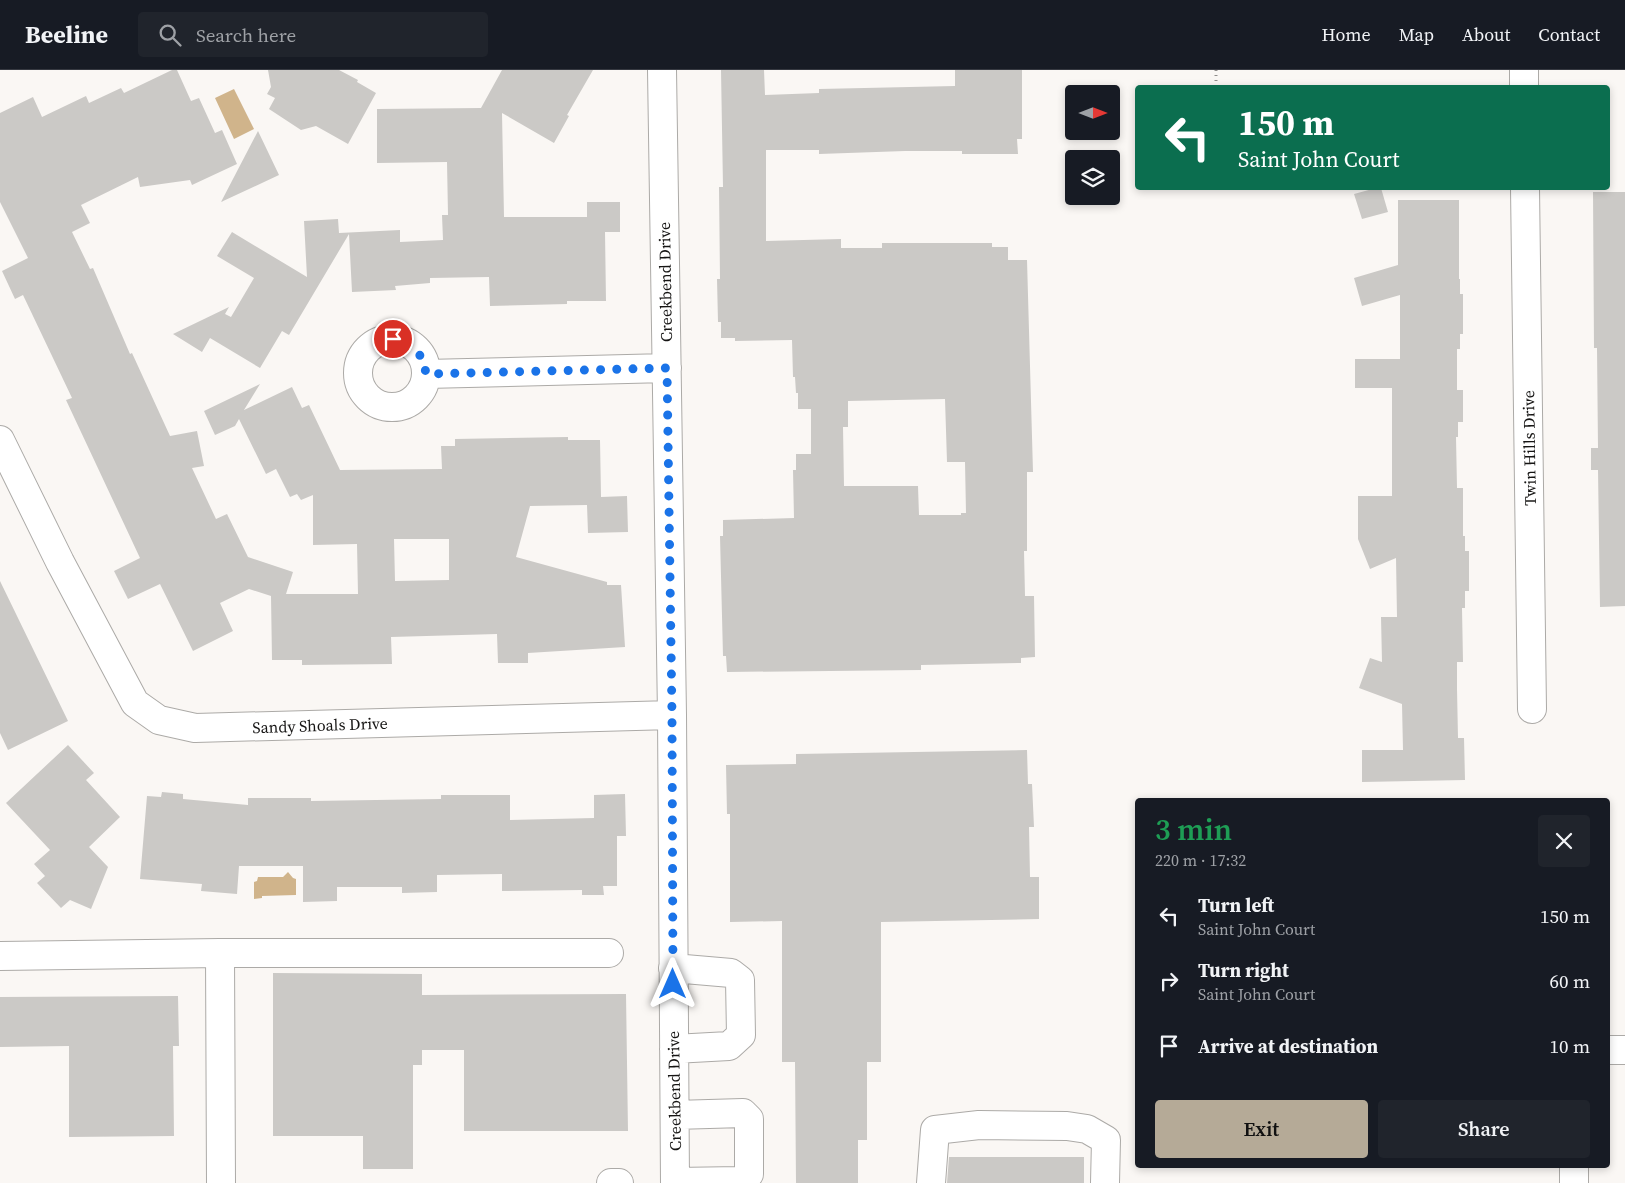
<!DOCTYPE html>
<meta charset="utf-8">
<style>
:root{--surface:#171b24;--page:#20242c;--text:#f1f3f6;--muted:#9ea1a6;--line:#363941;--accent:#b5aa97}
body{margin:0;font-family:"Source Serif 4",serif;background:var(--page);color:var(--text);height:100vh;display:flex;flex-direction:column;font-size:19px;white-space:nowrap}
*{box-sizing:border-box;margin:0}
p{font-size:16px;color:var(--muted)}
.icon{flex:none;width:28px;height:28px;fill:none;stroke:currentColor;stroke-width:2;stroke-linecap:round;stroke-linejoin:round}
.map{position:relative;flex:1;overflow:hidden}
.sheet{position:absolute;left:1135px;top:728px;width:475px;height:370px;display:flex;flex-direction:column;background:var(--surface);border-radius:5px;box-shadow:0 2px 8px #0003}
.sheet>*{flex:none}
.banner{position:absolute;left:1135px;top:15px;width:475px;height:105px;border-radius:5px;box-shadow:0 2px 8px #0003;background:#0b6e4f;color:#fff;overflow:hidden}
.needle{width:32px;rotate:90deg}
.buttons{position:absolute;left:1065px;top:15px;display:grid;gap:10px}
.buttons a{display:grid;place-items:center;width:55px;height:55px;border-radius:5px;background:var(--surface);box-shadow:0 2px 8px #0003;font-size:25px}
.pin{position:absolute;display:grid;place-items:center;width:42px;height:42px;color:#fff;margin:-21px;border:2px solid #fff;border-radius:50%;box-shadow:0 1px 5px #0007}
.me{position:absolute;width:55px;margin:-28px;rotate:0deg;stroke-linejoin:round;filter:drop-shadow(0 0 4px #0008)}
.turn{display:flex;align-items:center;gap:18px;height:105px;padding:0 20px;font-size:22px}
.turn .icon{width:65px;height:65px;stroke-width:2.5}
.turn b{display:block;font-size:35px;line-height:42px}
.round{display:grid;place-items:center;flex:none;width:52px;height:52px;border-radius:5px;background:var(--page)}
.head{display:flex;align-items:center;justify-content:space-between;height:85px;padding:0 20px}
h1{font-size:30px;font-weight:600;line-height:38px;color:#1e9e55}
.button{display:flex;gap:10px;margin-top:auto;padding:10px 20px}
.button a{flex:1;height:58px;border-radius:5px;background:var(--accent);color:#111;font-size:20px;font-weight:600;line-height:58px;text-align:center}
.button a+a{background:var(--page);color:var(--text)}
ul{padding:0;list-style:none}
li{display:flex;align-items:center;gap:15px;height:65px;padding:0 20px}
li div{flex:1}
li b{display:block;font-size:19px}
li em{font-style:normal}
header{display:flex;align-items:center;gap:30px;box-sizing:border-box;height:70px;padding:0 25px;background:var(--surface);border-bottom:1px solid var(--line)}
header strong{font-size:24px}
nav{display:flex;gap:28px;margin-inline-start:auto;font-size:18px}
.search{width:350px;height:45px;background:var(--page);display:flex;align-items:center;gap:12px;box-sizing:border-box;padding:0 18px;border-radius:5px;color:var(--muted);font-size:19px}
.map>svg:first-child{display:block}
.water{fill:#d0b48b}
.building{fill:#cbc9c6;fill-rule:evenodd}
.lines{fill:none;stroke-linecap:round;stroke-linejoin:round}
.minor-casing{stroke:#acaaa7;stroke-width:30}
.path{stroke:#8f8d8b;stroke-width:3;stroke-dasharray:1 4;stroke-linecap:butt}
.minor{stroke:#fff;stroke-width:28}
.route{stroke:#1a73e8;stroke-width:9;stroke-dasharray:0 16.2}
.labels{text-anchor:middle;stroke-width:4;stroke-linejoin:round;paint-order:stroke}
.street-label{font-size:16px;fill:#161514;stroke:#fff}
</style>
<header>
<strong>Beeline</strong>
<div class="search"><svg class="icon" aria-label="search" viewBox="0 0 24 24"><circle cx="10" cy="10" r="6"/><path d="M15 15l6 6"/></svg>Search here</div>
<nav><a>Home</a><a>Map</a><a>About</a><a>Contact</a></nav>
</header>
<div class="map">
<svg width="1625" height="1113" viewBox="0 0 1625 1113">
<rect width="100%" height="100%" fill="#faf7f4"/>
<path class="water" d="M 234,19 L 254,59 L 234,69 L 215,28 Z
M 288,802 L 293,808 L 296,809 L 296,825 L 262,826 L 262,828 L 254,829 L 254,812 L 257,811 L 258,807 L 283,807 Z"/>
<path class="building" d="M 172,0 L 177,0 L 191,31 L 199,28 L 215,63 L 222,60 L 237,94 L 192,115 L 190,110 L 140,117 L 138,107 L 81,135 L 90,153 L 72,162 L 90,199 L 93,198 L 130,284 L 132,283 L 170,366 L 197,361 L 204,396 L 192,398 L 216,449 L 227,444 L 248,487 L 293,502 L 286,524 L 358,524 L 357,474 L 313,475 L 313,425 L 301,430 L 297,424 L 290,427 L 276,399 L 266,404 L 239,349 L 235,356 L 215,365 L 204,341 L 260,314 L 244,340 L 292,317 L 302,338 L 309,335 L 340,400 L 442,399 L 441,376 L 455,376 L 455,369 L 568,367 L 568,370 L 600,370 L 601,427 L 627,426 L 628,462 L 588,463 L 587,435 L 530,436 L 516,487 L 607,512 L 607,515 L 621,515 L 625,577 L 528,583 L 528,593 L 498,593 L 497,564 L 391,567 L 392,594 L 302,595 L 302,590 L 272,590 L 271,526 L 249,519 L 220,533 L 233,561 L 193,581 L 160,514 L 128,529 L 114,501 L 140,488 L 66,330 L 72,328 L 23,225 L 15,229 L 2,201 L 28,188 L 0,132 L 0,43 L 33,27 L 42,47 L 86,26 L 89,33 L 121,18 L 124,23 ZM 394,469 L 449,469 L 449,510 L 395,511 Z
M 268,0 L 339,0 L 358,10 L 357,12 L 376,23 L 348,74 L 316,56 L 301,60 L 269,39 L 275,28 L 267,24 L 271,17 Z
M 502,0 L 593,0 L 567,45 L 569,46 L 554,73 L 502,43 L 504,147 L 587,147 L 587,132 L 620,132 L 620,162 L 605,162 L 606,231 L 567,231 L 567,234 L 490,236 L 489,207 L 430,208 L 430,213 L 395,216 L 396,220 L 352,222 L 349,164 L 289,265 L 282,261 L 260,298 L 210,268 L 202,282 L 173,264 L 229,237 L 225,244 L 231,247 L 254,208 L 217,186 L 232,162 L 307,207 L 304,151 L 338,149 L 339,163 L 400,160 L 400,172 L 443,170 L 442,145 L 448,145 L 447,92 L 377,93 L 377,39 L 481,38 Z
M 721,0 L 764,0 L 765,25 L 819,23 L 819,19 L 955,16 L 955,0 L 1022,0 L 1022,69 L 1017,69 L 1018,84 L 962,84 L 962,81 L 905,81 L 819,84 L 819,80 L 766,80 L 766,171 L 841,169 L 841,178 L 882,178 L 882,173 L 992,173 L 992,177 L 1008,177 L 1008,190 L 1027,190 L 1033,402 L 1027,402 L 1027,481 L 1024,481 L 1025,526 L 1034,526 L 1035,587 L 1021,588 L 1021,593 L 921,595 L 921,600 L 727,602 L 726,586 L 723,586 L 720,466 L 723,466 L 723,450 L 794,448 L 793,400 L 796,400 L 796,384 L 811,384 L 811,339 L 798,339 L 798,323 L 796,323 L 795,307 L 793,307 L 792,270 L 735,271 L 735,268 L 721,268 L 721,252 L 718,252 L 717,209 L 720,209 L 719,117 L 723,117 ZM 945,329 L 947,392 L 965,392 L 966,443 L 961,443 L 961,445 L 919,445 L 918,416 L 844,416 L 843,357 L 848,357 L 848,331 Z
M 258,61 L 279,105 L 221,132 Z
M 1376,118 L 1381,118 L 1388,142 L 1362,149 L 1354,124 Z
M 1593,122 L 1625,122 L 1625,536 L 1600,537 L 1598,400 L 1591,400 L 1591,378 L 1598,378 L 1597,278 L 1594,278 Z
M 1398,130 L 1459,130 L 1459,209 L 1460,209 L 1460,224 L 1463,224 L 1463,264 L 1460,264 L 1460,279 L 1457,279 L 1457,320 L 1463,320 L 1463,352 L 1458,352 L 1458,367 L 1456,367 L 1457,418 L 1463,418 L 1463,466 L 1465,466 L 1465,481 L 1469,481 L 1469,521 L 1465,521 L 1465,538 L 1462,538 L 1463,592 L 1457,592 L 1457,619 L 1458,668 L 1464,668 L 1465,710 L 1362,712 L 1362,680 L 1403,680 L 1402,634 L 1359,618 L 1370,588 L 1382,592 L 1381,547 L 1397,547 L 1396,488 L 1370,499 L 1358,469 L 1358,426 L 1392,426 L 1392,318 L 1355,318 L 1355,289 L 1400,289 L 1400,225 L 1362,236 L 1354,208 L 1398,195 Z
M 0,511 L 68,651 L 8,680 L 0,663 Z
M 68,675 L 94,703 L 86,710 L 120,747 L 89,777 L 108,797 L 91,839 L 70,830 L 61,838 L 37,813 L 45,806 L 34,794 L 50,780 L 6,733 Z
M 1027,680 L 1028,714 L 1032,714 L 1034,757 L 1029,757 L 1030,807 L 1039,807 L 1039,849 L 881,852 L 881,992 L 867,992 L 867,1070 L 858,1070 L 858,1113 L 796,1113 L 795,992 L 782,992 L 782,851 L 730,852 L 730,744 L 727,744 L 726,695 L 796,694 L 796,684 Z
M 162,722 L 183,724 L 183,729 L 248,735 L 248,728 L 311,728 L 311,731 L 441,729 L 441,725 L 510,725 L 510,750 L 594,748 L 594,725 L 625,724 L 626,766 L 617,766 L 617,816 L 603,816 L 604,825 L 582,825 L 582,820 L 502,821 L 502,804 L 437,805 L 437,822 L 402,823 L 402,817 L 337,817 L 337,831 L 303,832 L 303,796 L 239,796 L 237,824 L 201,821 L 202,814 L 140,809 L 147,726 L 161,727 Z
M 273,903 L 422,904 L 422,925 L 626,924 L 628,1061 L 464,1061 L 464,980 L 422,980 L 422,995 L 413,995 L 413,1099 L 363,1099 L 363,1066 L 273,1066 Z
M 178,926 L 179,976 L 173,976 L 174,1066 L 69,1067 L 69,976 L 0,977 L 0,927 Z
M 949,1087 L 1084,1087 L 1084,1113 L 947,1113 Z"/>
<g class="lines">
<defs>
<path id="minor" d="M 662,0 L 672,645 L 675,1113
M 1524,0 L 1524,18
M 1525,118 L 1532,639
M358 303a34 34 0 1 1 68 0a34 34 0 1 1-68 0Z
M 426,304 L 667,298
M 0,370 L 60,492 L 135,633 L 159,650 L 195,658 L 672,645
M 220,883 L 221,1113
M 0,886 L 220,883 L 609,883
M 673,898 L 731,903 L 740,910 L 741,965 L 729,976 L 674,979
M 1608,980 L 1625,980
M 675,1045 L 743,1043 L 749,1049 L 749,1104 L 740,1111 L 675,1112
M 1574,1095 L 1574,1113
M 611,1113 L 619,1113
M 931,1113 L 935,1060 L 979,1055 L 1067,1056 L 1087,1059 L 1106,1070 L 1105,1113"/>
</defs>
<use href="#minor" class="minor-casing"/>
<path class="path" d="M 1216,0 L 1216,18"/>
<use href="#minor" class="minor"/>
</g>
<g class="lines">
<path class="route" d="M 393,269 C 414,273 423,284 426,304 L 667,298 L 672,645 L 673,914"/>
</g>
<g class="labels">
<g class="street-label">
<text transform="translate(665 212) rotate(-91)" y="6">Creekbend Drive</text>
<text transform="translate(1529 378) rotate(-91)" y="6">Twin Hills Drive</text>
<text transform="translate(320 655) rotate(-2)" y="6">Sandy Shoals Drive</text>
<text transform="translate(674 1021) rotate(-91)" y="6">Creekbend Drive</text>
</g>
</g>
</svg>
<div class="buttons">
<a><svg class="needle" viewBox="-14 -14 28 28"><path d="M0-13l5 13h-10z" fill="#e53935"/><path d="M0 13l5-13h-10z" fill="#9ea1a6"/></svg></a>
<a><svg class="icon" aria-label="layers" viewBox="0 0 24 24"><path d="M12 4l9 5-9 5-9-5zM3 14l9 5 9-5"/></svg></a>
</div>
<div class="pin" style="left:393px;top:269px;background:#d93025"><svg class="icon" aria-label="arrive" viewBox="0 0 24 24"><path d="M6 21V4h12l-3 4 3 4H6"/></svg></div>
<svg class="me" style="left:673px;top:914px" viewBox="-20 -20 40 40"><path d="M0-17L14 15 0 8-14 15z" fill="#1a73e8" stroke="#fff" stroke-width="4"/></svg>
<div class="banner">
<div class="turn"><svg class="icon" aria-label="left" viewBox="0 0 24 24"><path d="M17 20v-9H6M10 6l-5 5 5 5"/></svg><div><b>150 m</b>Saint John Court</div></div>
</div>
<section class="sheet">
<div class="head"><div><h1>3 min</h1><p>220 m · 17:32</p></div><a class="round"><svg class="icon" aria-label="close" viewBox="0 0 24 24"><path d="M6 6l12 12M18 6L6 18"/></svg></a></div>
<ul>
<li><svg class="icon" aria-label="left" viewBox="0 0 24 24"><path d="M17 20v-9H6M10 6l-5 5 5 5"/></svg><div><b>Turn left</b><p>Saint John Court</p></div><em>150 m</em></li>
<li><svg class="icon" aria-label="right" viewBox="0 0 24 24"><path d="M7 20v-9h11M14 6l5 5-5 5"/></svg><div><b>Turn right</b><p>Saint John Court</p></div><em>60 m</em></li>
<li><svg class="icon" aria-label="arrive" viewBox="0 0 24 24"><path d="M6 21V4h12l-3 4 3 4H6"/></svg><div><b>Arrive at destination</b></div><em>10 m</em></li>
</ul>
<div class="button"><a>Exit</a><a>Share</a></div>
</section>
</div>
